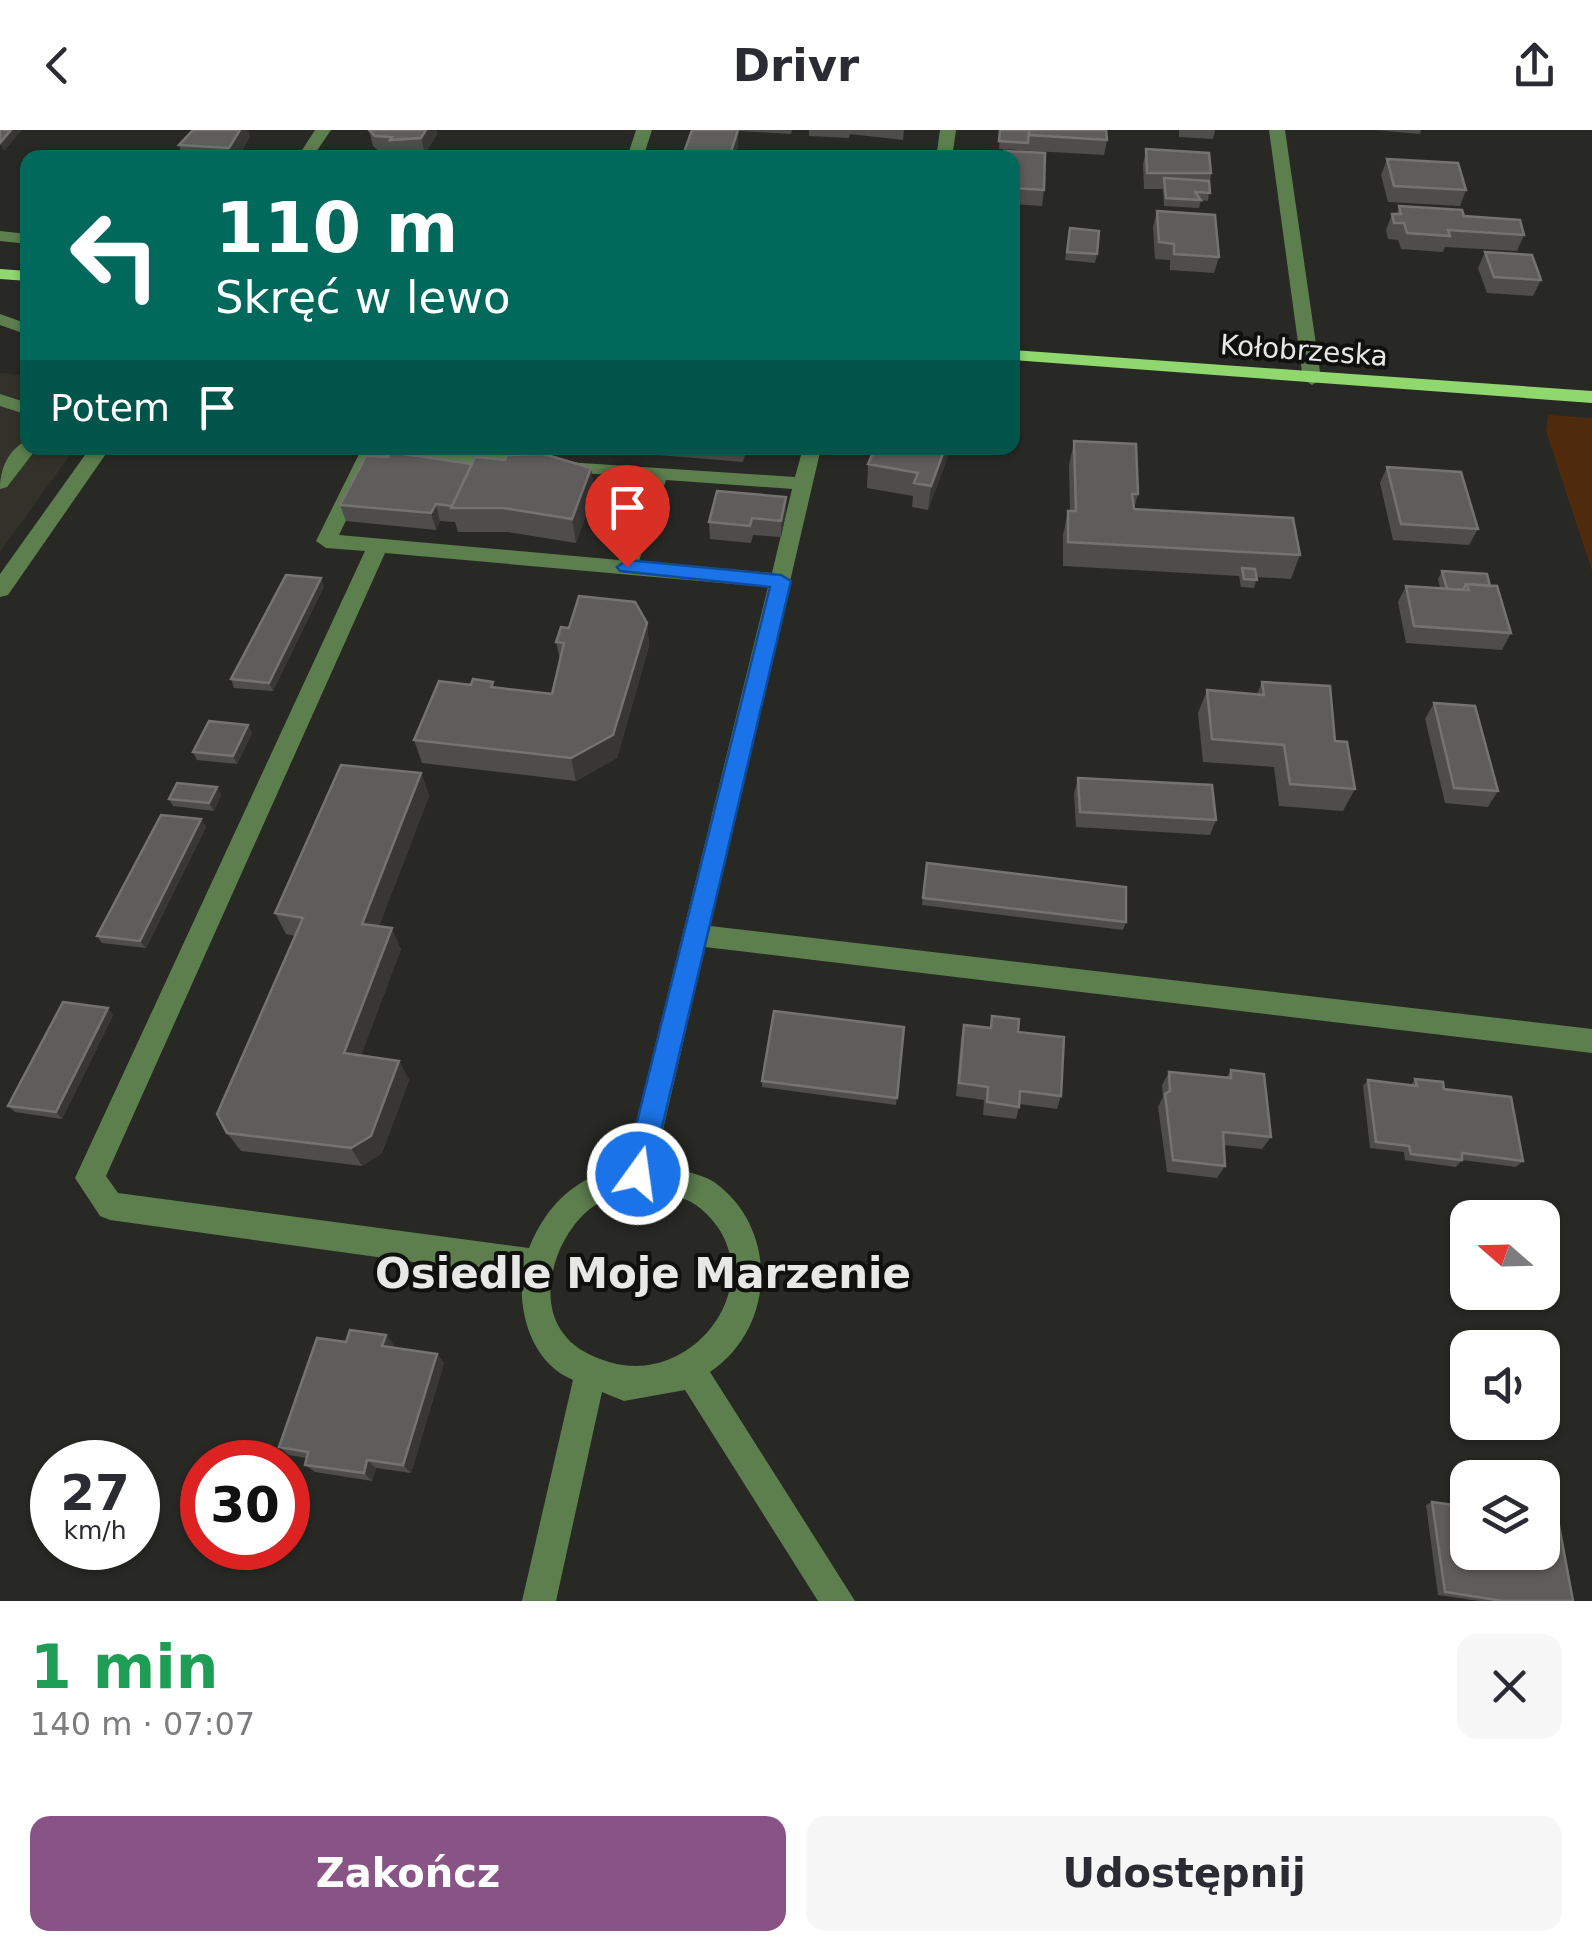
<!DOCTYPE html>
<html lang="pl">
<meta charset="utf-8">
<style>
:root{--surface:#fff;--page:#f7f7f7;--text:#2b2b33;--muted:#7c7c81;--accent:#885485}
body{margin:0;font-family:"DejaVu Sans",sans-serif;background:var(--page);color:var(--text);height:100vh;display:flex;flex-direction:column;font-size:38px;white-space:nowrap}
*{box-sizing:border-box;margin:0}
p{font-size:32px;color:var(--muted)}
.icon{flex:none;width:55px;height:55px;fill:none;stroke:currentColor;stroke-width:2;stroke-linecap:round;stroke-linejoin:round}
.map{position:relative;height:1471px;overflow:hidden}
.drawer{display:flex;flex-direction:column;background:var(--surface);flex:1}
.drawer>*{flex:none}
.guide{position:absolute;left:20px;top:20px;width:1000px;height:305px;border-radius:20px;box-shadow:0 2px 8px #0004;background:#00695c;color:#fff;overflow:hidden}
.needle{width:65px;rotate:290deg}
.tools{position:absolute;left:1450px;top:1070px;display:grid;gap:20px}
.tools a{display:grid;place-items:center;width:110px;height:110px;border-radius:20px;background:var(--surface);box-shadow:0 2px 8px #0004;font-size:50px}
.speed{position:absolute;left:30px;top:1310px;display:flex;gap:20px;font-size:50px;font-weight:700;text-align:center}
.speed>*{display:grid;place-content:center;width:130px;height:130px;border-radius:50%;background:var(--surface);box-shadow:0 2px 8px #0004;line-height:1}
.speed small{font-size:25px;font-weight:400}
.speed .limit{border:15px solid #d22;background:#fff;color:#111}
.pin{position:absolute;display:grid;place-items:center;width:85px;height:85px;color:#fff;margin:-102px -42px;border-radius:50% 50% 50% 0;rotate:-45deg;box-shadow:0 0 10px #0007}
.pin .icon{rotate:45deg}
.me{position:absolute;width:110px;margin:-55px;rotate:14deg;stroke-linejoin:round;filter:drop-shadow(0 0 8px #0008)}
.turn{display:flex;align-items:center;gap:35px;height:210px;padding:0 30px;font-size:45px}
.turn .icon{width:130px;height:130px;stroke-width:2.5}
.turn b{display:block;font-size:70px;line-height:85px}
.then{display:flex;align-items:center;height:95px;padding:0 30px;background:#0003;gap:20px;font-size:38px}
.round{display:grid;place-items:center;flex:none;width:105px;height:105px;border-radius:20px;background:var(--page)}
.headline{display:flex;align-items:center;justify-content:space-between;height:170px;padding:0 30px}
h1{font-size:60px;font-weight:700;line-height:75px;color:#1e9e55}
.cta{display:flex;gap:20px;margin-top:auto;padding:20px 30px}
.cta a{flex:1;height:115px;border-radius:20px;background:var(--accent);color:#fff;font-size:40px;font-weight:700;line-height:115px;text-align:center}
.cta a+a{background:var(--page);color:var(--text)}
header{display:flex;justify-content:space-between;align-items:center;height:130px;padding:0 30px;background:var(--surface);font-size:45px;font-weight:700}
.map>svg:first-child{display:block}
.built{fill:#32322a}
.green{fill:#502a0c}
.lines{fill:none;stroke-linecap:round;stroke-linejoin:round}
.minor{fill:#5d7f4e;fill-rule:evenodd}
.major{fill:#90d86e;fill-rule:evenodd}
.wall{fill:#4e4d4b}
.shaded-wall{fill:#383735}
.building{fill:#5e5d5c;stroke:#747371;stroke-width:2.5}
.route{fill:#1a73e8;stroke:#114b97;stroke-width:2.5}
.labels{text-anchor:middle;stroke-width:8;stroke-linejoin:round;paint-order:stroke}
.far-street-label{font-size:28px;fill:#e8e8e7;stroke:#10100f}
.near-neighbourhood-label{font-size:42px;font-weight:bold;fill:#e8e8e7;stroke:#10100f}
</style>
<header><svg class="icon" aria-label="back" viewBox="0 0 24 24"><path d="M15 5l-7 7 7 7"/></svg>Drivr<svg class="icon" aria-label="share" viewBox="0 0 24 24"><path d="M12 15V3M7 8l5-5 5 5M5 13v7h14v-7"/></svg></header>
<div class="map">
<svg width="1592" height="1471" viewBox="0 0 1592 1471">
<rect width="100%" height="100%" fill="#282825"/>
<path class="built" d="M 0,243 L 27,246 L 28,318 L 75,318 L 0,422 Z"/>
<path class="green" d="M 1548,285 L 1592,288 L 1592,441 L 1546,301 Z"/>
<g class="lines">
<path class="minor" d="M 315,0 L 331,0 L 312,28 L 297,28 Z
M 636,0 L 652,0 L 643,28 L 627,28 Z
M 940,0 L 956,0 L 952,28 L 936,28 Z
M 1269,0 L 1285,0 L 1321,249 L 1312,255 L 1303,249 Z
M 0,101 L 28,104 L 28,114 L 0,111 Z
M 0,184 L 28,194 L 28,205 L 0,195 Z
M 0,264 L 28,273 L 28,285 L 0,276 Z
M 28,310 L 28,318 L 37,318 L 7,357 L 0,359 C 0,339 8,319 28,310 Z
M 90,318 L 110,318 L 8,465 L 0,467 L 0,444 Z
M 362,318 L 508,325 L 518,331 L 508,337 L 376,328 L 339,405 L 619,430 L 646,348 L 558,341 L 548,335 L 551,331 L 795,347 L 803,318 L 821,318 L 710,796 L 1592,899 L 1592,923 L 705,817 L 655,1035 C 673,1039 698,1042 714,1052 C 779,1098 776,1198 710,1242 L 855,1471 L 818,1471 L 685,1260 L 624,1271 L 602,1262 L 556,1471 L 522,1471 L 573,1250 C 533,1233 519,1187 522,1147 L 110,1090 L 100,1086 L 75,1048 L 365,421 L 326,418 L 316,411 ZM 666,350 L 792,359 L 772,443 L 639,431 ZM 385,423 L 768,457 L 626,1034 C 578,1047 548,1071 529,1118 L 118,1063 L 106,1046 ZM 638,1058 C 655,1062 682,1065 696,1075 C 783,1140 695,1267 600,1229 C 585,1223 572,1216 563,1203 C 537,1168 555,1112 584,1084 C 600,1069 618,1064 638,1058 Z"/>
<path class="major" d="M 0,139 L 28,141 L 28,151 L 0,149 Z
M 1012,220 L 1592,261 L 1592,273 L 1012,230 Z"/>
</g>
<path class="wall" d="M 369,0 L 436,0 L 437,4 L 425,24 L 393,26 L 393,22 L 379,21 L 373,16 Z
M 692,0 L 792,0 L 791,4 L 738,1 L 738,16 L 734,28 L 682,28 Z
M 809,0 L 904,0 L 903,10 L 850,4 L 849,8 L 809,6 Z
M 1000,0 L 1107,10 L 1104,25 L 999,19 Z
M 1179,0 L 1215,0 L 1213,9 L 1179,7 Z
M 1375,0 L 1421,0 L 1420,4 Z
M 250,6 L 238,28 L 183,28 L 179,15 Z
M 1146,19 L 1211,43 L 1208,71 L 1201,70 L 1199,78 L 1164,76 L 1163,59 L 1144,59 L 1143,35 Z
M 1012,28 L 1044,60 L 1042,76 L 1012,74 Z
M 1387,29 L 1466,60 L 1460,76 L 1388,72 L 1381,45 Z
M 1399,76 L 1464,86 L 1524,105 L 1517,121 L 1445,117 L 1443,122 L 1401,119 L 1398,110 L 1388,109 L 1386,100 L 1392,84 L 1397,84 Z
M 1157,81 L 1219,127 L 1214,143 L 1170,140 L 1170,130 L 1155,129 L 1153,97 Z
M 1070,98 L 1097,124 L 1095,133 L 1065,130 Z
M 1485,122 L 1541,150 L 1533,166 L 1487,163 L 1478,138 Z
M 1074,311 L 1138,364 L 1134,379 L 1300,425 L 1291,449 L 1257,447 L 1254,458 L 1241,457 L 1239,446 L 1063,436 L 1063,405 L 1068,381 L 1070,381 L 1069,335 Z
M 573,318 L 747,318 L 743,332 Z
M 951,318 L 928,380 L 912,377 L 913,366 L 867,358 L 868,334 Z
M 472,334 L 591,338 L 594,362 L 576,413 L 508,402 L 458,402 L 455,392 L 440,391 L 436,400 L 346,391 L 340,375 Z
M 1387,337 L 1478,399 L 1469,415 L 1393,410 L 1380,353 Z
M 786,367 L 786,383 L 781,407 L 753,405 L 751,413 L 710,409 L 709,392 Z
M 1442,441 L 1490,456 L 1511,503 L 1502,520 L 1406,513 L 1398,472 L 1406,456 L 1440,458 L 1438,449 Z
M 324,456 L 273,561 L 234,558 L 231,549 Z
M 647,493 L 649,516 L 617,628 L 576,651 L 422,633 L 414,610 L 493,552 L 494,557 L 552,564 L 560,530 L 556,512 L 569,498 Z
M 1262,552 L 1335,611 L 1355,659 L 1343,681 L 1279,676 L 1274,637 L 1203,632 L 1198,583 L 1207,560 L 1257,564 Z
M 1434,573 L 1498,661 L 1488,677 L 1445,673 L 1425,589 Z
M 248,595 L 252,603 L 237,634 L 197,630 L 193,622 Z
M 421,643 L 429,666 L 379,796 L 401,819 L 361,925 L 399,931 L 409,950 L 382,1023 L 362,1036 L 241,1021 L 227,1003 L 296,806 L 286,804 L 275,783 Z
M 1078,648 L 1216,690 L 1210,705 L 1076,697 L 1074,664 Z
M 217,657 L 221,665 L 214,681 L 173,676 L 169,669 Z
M 201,689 L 206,697 L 146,818 L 102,813 L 97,806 Z
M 927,733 L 1126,792 L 1123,800 L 922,775 Z
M 113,885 L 62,989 L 15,982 L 8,976 Z
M 992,886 L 1018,902 L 1061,966 L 1057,979 L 1020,974 L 1016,989 L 983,985 L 984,970 L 956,966 L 961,908 L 964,895 L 990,898 Z
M 904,897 L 896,975 L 762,957 L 762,951 Z
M 1231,940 L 1271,1007 L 1262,1019 L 1223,1015 L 1225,1036 L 1217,1048 L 1167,1042 L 1158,977 L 1163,967 L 1162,955 L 1169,942 L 1226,948 Z
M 1415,949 L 1444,959 L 1523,1031 L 1516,1037 L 1462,1030 L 1456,1037 L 1405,1030 L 1404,1022 L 1370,1018 L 1363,956 L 1368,950 L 1411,955 Z
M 386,1205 L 394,1215 L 393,1218 L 437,1224 L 444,1233 L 411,1343 L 376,1338 L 372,1351 L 315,1342 L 305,1335 L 307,1328 L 289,1325 L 279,1317 L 346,1212 Z
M 1432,1372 L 1573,1471 L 1479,1471 L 1438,1465 L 1426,1375 Z"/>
<path class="shaded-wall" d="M 11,0 L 22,0 L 4,21 L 0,13 Z
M 240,0 L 248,0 L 250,6 L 238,28 L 232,28 L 229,18 Z
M 426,0 L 436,0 L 437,4 L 425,24 L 421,8 Z
M 738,0 L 738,16 L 734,28 L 729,28 Z
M 945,318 L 951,318 L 928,380 L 931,356 Z
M 591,338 L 594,362 L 576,413 L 572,389 Z
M 786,367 L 786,383 L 781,407 L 781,391 Z
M 436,374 L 440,391 L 436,400 L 431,383 Z
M 321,448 L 324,456 L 273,561 L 269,553 Z
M 647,493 L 649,516 L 617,628 L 576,651 L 571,628 Z
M 248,595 L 252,603 L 237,634 L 233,626 Z
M 421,643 L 429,666 L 372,815 L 362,794 Z
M 217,657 L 221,665 L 214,681 L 209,673 Z
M 201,689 L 206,697 L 146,818 L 140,811 Z
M 392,798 L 401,819 L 355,942 L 344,923 Z
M 108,878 L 113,885 L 62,989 L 56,982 Z
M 399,931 L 409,950 L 382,1023 L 362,1036 L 351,1018 Z
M 386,1205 L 394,1215 L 390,1226 L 382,1216 Z
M 437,1224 L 444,1233 L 411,1343 L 403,1335 Z
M 367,1330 L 376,1338 L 372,1351 L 364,1343 Z"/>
<path class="building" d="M 0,0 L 11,0 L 0,13 Z
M 193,0 L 240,0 L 229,18 L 179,15 Z
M 369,0 L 426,0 L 421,8 L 390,10 L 392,7 L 375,6 Z
M 692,0 L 738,0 L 729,28 L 682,28 Z
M 1000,0 L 1029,0 L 1028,13 L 999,11 Z
M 1029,0 L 1106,0 L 1107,10 L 1029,5 Z
M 1146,19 L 1209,23 L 1211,43 L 1147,43 Z
M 1004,21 L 1045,23 L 1044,60 L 1012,58 L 1012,28 L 1002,28 Z
M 1387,29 L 1458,33 L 1466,60 L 1394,56 Z
M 1164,48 L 1209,51 L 1210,63 L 1195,62 L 1201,70 L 1166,68 Z
M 1399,76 L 1462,80 L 1464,86 L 1520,90 L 1524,105 L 1448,100 L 1450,106 L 1407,103 L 1404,93 L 1394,93 L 1392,84 L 1401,84 Z
M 1157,81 L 1215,85 L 1219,127 L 1174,124 L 1174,114 L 1159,112 Z
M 1070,98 L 1099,101 L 1097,124 L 1067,122 Z
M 1485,122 L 1532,125 L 1541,150 L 1494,147 Z
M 1074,311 L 1136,314 L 1138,364 L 1132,364 L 1134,379 L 1293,388 L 1300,425 L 1068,412 L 1068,381 L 1076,381 Z
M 875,318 L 945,318 L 931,356 L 914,353 L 918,343 L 868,334 Z
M 390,322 L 472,334 L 452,376 L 436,374 L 431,383 L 340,375 L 366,326 L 388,327 Z
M 544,324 L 591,338 L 572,389 L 503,378 L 451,378 L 475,327 L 505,330 L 507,325 Z
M 1387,337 L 1461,342 L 1478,399 L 1401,394 Z
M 717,361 L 786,367 L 781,391 L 752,388 L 750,396 L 709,392 Z
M 1242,438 L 1255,439 L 1257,450 L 1244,449 Z
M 1442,441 L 1487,444 L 1490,456 L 1466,454 L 1463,460 L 1447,459 Z
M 286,445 L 321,448 L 269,553 L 231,549 Z
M 1466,454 L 1497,456 L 1511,503 L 1414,496 L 1406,456 L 1469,460 Z
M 579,466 L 635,472 L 647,493 L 613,605 L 571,628 L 414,610 L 439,551 L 471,555 L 473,549 L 493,552 L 491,557 L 552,564 L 564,513 L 556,512 L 561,497 L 569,498 Z
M 1262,552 L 1330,556 L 1335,611 L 1347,612 L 1355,659 L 1290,654 L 1284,615 L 1212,609 L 1207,560 L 1264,565 Z
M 1434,573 L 1475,576 L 1498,661 L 1454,658 Z
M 209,591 L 248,595 L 233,626 L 193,622 Z
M 341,635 L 421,643 L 362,794 L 392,798 L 344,923 L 399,931 L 371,1006 L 351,1018 L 227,1003 L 217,984 L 303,788 L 275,783 Z
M 1078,648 L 1212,655 L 1216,690 L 1080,682 Z
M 177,653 L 217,657 L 209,673 L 169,669 Z
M 161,685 L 201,689 L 140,811 L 97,806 Z
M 927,733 L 1126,757 L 1126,792 L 923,768 Z
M 63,872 L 108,878 L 56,982 L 8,976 Z
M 774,881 L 904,897 L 897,968 L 762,951 Z
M 992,886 L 1019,889 L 1018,902 L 1064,907 L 1061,966 L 1020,961 L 1019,977 L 987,972 L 988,957 L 959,953 L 964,895 L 991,898 Z
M 1231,940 L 1264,944 L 1271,1007 L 1223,1002 L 1225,1036 L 1173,1030 L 1165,964 L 1170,961 L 1169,942 L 1231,948 Z
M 1415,949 L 1443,952 L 1444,959 L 1511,967 L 1523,1031 L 1462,1023 L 1462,1030 L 1411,1024 L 1409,1016 L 1376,1012 L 1368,950 L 1417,956 Z
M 350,1200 L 386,1205 L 382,1216 L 437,1224 L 403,1335 L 367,1330 L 364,1343 L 305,1335 L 308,1322 L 279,1317 L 317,1208 L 346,1212 Z
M 1432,1372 L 1468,1377 L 1468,1422 L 1542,1422 L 1542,1388 L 1558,1390 L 1573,1471 L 1503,1471 L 1445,1462 Z"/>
<path class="route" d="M 627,430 L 781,445 L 791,451 L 651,1044 L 647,1053 L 638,1057 L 628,1053 L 624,1044 L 770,457 L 620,441 L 617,437 Z"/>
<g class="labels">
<g class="far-street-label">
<text transform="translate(1304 220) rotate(4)" y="10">Kołobrzeska</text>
</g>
<g class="near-neighbourhood-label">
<text x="643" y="1158">Osiedle Moje Marzenie</text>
</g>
</g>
</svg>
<div class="tools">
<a><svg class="needle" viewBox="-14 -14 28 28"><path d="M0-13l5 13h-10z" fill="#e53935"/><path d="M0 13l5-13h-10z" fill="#7c7c81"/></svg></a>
<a><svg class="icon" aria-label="sound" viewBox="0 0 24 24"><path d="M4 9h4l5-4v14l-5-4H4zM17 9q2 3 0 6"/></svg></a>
<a><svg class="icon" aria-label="layers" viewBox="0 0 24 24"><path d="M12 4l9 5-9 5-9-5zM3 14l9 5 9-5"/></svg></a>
</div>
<div class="speed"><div>27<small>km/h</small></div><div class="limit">30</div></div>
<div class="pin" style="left:627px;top:437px;background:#d93025"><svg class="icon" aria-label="arrive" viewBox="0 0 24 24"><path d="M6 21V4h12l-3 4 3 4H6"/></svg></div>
<svg class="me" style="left:638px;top:1044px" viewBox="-20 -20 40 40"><circle r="17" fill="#1a73e8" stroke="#fff" stroke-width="3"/><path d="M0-11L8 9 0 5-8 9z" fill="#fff"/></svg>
<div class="guide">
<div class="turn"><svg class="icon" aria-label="left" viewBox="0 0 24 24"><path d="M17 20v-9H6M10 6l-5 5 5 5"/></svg><div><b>110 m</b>Skręć w lewo</div></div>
<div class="then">Potem<svg class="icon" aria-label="arrive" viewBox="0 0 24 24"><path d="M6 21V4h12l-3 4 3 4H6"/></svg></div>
</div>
</div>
<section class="drawer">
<div class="headline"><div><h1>1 min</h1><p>140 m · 07:07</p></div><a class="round"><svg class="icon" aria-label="close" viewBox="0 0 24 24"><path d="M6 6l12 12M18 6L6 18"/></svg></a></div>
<div class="cta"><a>Zakończ</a><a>Udostępnij</a></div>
</section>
